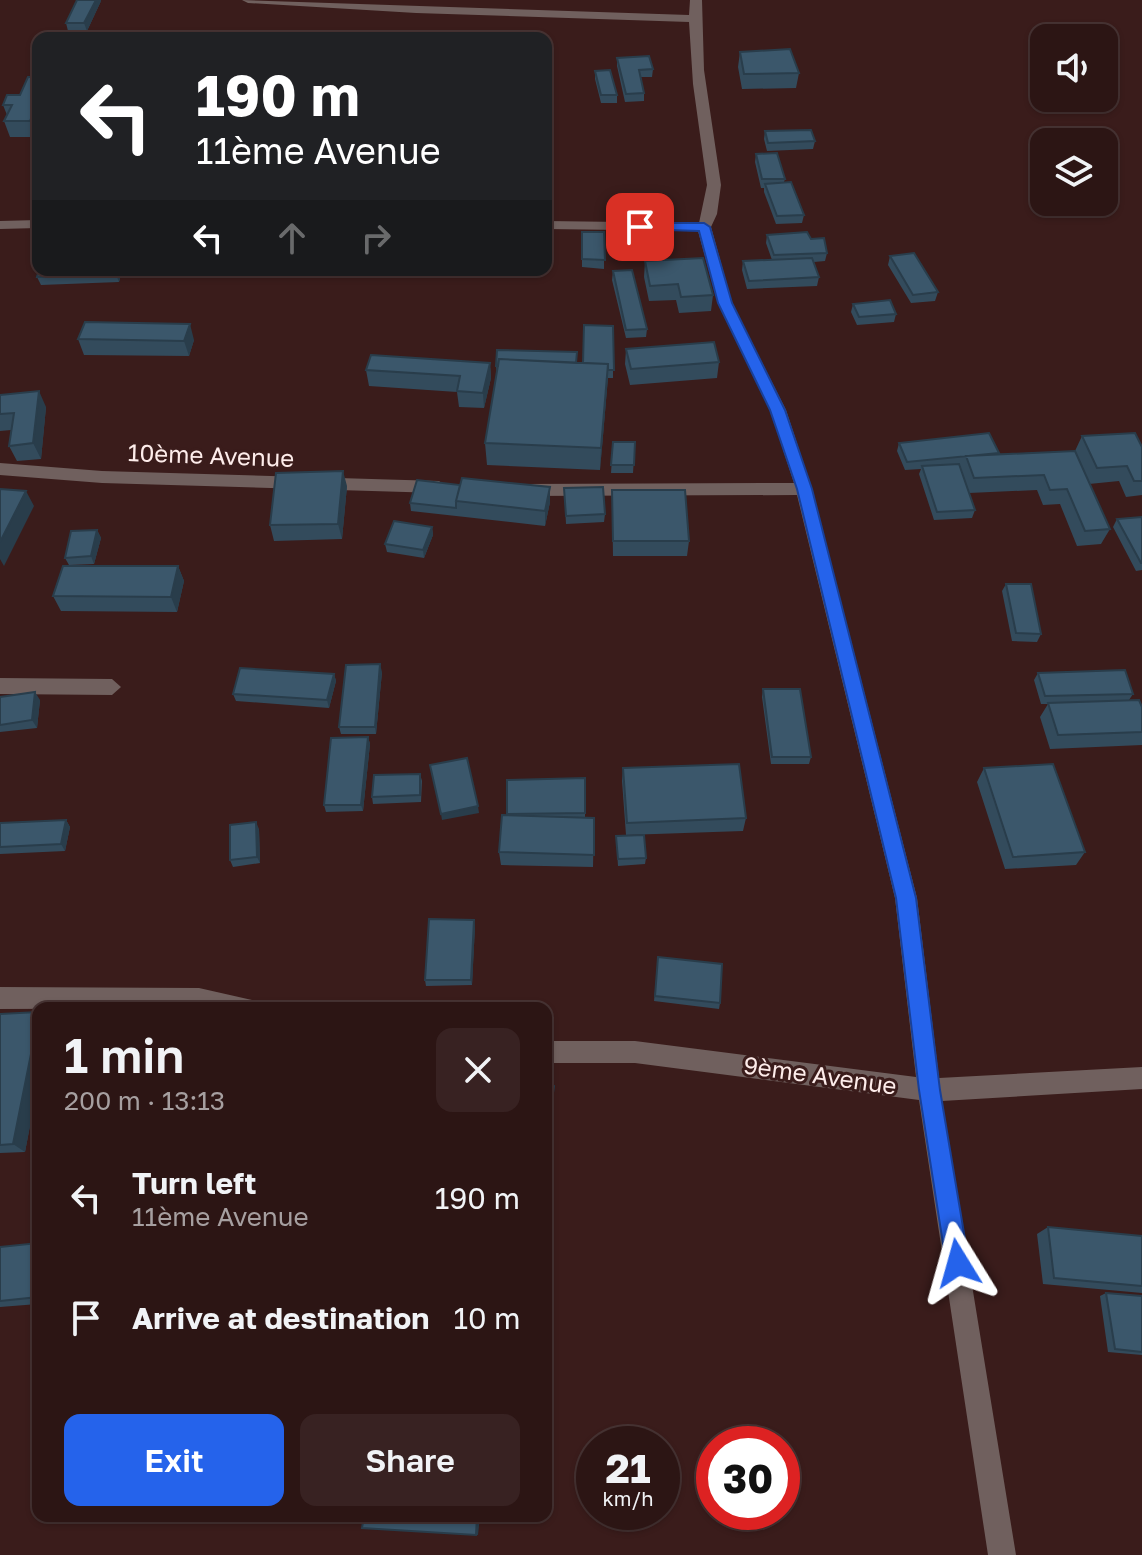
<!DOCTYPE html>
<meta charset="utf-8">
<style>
:root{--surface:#2c1514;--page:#382222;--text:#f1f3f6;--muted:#a69fa0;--line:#483434;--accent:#2563eb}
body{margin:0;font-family:"Golos Text",sans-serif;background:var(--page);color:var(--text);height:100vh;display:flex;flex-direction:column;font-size:30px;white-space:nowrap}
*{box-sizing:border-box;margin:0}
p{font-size:26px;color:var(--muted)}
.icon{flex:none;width:44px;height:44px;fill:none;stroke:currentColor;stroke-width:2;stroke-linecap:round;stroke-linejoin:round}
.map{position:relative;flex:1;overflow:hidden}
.sheet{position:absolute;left:32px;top:1002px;width:520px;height:520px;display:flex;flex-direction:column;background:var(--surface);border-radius:16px;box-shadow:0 2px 6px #0004,0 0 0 2px var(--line)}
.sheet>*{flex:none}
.guide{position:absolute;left:32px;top:32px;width:520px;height:244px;border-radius:16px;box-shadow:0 2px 6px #0004,0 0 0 2px var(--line);background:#202124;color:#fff;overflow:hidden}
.tools{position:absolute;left:1030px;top:24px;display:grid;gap:16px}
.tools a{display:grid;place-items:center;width:88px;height:88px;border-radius:16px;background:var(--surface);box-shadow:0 2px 6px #0004,0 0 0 2px var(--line);font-size:40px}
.speed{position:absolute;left:576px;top:1426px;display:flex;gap:16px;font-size:40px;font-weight:700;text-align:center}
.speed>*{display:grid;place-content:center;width:104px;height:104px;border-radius:50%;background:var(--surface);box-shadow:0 2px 6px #0004,0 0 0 2px var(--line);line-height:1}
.speed small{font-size:20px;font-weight:400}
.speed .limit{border:12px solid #d22;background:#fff;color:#111}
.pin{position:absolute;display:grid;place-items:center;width:68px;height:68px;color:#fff;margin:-34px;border-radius:16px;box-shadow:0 4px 12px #0006}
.me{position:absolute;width:88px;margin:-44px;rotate:352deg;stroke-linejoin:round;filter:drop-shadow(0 0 6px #0008)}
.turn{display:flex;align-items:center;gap:28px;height:168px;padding:0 32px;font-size:36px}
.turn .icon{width:104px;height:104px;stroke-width:2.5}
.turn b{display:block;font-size:56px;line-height:68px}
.lanes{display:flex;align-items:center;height:76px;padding:0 32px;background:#0003;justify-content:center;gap:40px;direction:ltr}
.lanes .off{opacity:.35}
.round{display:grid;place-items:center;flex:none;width:84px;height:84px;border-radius:16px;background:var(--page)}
.summary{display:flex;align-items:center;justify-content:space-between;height:136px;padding:0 32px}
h1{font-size:48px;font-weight:600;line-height:60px}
.primary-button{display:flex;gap:16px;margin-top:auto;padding:16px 32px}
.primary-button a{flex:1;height:92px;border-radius:16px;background:var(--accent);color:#fff;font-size:32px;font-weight:600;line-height:92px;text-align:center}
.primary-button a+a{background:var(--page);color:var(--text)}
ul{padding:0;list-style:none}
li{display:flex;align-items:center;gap:24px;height:120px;padding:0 32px}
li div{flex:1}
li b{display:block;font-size:30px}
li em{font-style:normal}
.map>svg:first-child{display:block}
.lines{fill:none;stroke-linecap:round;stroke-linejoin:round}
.minor{fill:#70605e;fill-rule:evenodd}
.wall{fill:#334b5c}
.shaded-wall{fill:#293d4b}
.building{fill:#3b576b;stroke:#293d4b;stroke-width:2}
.route{fill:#2563eb;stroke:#184099;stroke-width:2}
.labels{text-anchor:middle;stroke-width:6;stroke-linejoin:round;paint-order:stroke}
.street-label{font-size:24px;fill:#fdecea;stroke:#3a1c1b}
</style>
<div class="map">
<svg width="1142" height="1555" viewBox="0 0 1142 1555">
<rect width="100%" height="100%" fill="#3a1c1b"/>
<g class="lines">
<path class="minor" d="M 242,0 L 689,15 L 690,0 L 702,0 L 704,70 L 721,185 L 717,214 L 711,227 L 732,303 L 786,410 L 812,489 L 917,898 L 939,1078 L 1142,1067 L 1142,1089 L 942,1101 L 1016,1555 L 988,1555 L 919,1100 L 635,1063 L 546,1063 L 546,1041 L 635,1041 L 916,1077 L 895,898 L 797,495 L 523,496 L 515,490 L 523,484 L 794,483 L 770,410 L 718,303 L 698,231 L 546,229 L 546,221 L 699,223 L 707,185 L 693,84 L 689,22 L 416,13 L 248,3 Z
M 38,220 L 38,228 L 0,229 L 0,221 Z
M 0,463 L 102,471 L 439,481 L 447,487 L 439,493 L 102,483 L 0,475 Z
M 0,678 L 112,679 L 121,687 L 112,695 L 0,694 Z
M 0,987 L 199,988 L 252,1000 L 255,1008 L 0,1009 Z"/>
</g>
<path class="wall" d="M 101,1 L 87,31 L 68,31 L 66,23 Z
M 740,52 L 799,73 L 796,88 L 742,89 L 738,67 Z
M 617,58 L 653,69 L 652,77 L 641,77 L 644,93 L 644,101 L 625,102 L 617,66 Z
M 595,71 L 617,95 L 617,103 L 601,103 L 595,79 Z
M 38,77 L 38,133 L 36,137 L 10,137 L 4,121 L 7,115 L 3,105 L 20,95 Z
M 765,131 L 815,141 L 813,149 L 767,151 L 764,139 Z
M 756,154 L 785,179 L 784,182 L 804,215 L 802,223 L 776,224 L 764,192 L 764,188 L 761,188 L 755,162 Z
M 604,232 L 604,269 L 582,267 L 582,259 Z
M 767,235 L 811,239 L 827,253 L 825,261 L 814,262 L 819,277 L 817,286 L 747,289 L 742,270 L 743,261 L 772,260 L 766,243 Z
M 890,256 L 938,292 L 935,301 L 911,303 L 888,265 Z
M 645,261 L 713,295 L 711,311 L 679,313 L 676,300 L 649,301 L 644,277 Z
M 39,270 L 122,270 L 119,282 L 41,285 L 37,277 Z
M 613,271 L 647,329 L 646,337 L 626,338 L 612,280 Z
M 853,304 L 896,314 L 894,322 L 857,325 L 851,312 Z
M 613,326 L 613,378 L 608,378 L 600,470 L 487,465 L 485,443 L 497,374 L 496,366 L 583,363 Z
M 78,339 L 194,340 L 189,356 L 84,355 Z
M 626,349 L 719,362 L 717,378 L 630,385 L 625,364 Z
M 490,363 L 491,378 L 484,408 L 459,407 L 457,392 L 369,386 L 366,370 Z
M 0,395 L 46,407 L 41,459 L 17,461 L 9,446 L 11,430 L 0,431 Z
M 1082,436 L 1142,447 L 1142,495 L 1126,497 L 1119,481 L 1089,484 L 1110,529 L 1101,544 L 1077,546 L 1060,504 L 1043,505 L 1037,490 L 969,493 L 975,510 L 972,518 L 934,520 L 919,474 L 921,469 L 905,470 L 897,451 L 899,443 L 998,454 L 1075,451 Z
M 613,442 L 635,442 L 633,473 L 611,473 Z
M 460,485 L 550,487 L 550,502 L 545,526 L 411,511 L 410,503 Z
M 347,486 L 342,539 L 274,541 L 270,525 Z
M 564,488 L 605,514 L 604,522 L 566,524 Z
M 612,490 L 689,541 L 687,556 L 613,556 Z
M 1142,517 L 1142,570 L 1136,571 L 1113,527 L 1117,519 Z
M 432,527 L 433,535 L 424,558 L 387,552 L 385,544 Z
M 97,530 L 101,538 L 94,564 L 69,565 L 65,558 Z
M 178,566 L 184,581 L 177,612 L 61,611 L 53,596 Z
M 1006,584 L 1041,634 L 1037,642 L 1012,641 L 1002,591 Z
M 382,672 L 376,734 L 341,734 L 339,727 Z
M 1038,673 L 1133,694 L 1129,700 L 1142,707 L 1142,745 L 1050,749 L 1040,717 L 1048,704 L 1041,704 L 1034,680 Z
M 334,674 L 336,681 L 329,708 L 236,701 L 233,694 Z
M 763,689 L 811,757 L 809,764 L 771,764 L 762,697 Z
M 0,697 L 40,700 L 37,728 L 0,732 Z
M 368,737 L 370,744 L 363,811 L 326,812 L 324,805 Z
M 623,768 L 746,818 L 743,831 L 626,835 L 622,781 Z
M 984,768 L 1085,852 L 1076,865 L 1005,869 L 977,782 Z
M 420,774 L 422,781 L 421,802 L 373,804 L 372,797 Z
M 585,778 L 585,817 L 594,818 L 593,867 L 501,865 L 499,852 L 507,814 Z
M 66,820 L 70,827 L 65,851 L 0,854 L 0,823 Z
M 259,829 L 260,863 L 233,867 L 230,860 Z
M 616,836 L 646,858 L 645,864 L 618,866 Z
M 475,926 L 472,985 L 426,986 L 425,980 Z
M 658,957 L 720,1003 L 719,1009 L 654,1001 Z
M 38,1012 L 38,1084 L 25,1152 L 0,1153 L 0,1014 Z
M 1048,1227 L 1142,1236 L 1142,1293 L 1043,1284 L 1037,1234 Z
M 38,1243 L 38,1304 L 0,1307 L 0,1247 Z
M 1106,1293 L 1142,1296 L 1142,1355 L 1108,1352 L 1100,1296 Z"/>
<path class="shaded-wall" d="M 96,0 L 101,0 L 101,1 L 87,31 L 84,23 Z
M 38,104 L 38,133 L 36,137 L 30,121 Z
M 117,270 L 122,270 L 119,282 L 116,274 Z
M 190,324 L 194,340 L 189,356 L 184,341 Z
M 490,363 L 491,378 L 484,408 L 483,393 Z
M 608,364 L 607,386 L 600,470 L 601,448 Z
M 39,391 L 46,407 L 41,459 L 33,443 Z
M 343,471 L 347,486 L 342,539 L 338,524 Z
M 550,487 L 550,502 L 545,526 L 545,511 Z
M 26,491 L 34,506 L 4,566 L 0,559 L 0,542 Z
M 432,527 L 433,535 L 424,558 L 423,550 Z
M 97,530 L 101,538 L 94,564 L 91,556 Z
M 178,566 L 184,581 L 177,612 L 171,597 Z
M 380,664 L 382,672 L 376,734 L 375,727 Z
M 334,674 L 336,681 L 329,708 L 327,700 Z
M 35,692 L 40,700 L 37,728 L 32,720 Z
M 368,737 L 370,744 L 363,811 L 361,805 Z
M 478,806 L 479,813 L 442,820 L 441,814 Z
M 66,820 L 70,827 L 65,851 L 61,844 Z
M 256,822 L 259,829 L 260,863 L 257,857 Z
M 474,920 L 475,926 L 472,985 L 471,980 Z
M 38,1019 L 38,1084 L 25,1152 L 13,1144 Z
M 554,1086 L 554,1095 L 546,1153 L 546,1141 Z
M 477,1516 L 480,1516 L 478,1535 L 476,1535 Z"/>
<path class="building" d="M 77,0 L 96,0 L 84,23 L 66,23 Z
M 790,49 L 799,73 L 744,74 L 740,52 Z
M 649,56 L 653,69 L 639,70 L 644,93 L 626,94 L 617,58 Z
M 610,70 L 617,95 L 601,95 L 595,71 Z
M 28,77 L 38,77 L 38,104 L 30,121 L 4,121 L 12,105 L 3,105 L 7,95 L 20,95 Z
M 811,130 L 815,141 L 768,143 L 765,131 Z
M 777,153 L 785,179 L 762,179 L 756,154 Z
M 791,182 L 804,215 L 777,216 L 765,184 Z
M 582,232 L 604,232 L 605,260 L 582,259 Z
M 807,232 L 811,239 L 824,238 L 827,253 L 774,255 L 767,235 Z
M 914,253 L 938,292 L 913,295 L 890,256 Z
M 703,258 L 713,295 L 681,297 L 678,284 L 650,286 L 645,261 Z
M 812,258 L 819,277 L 749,281 L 743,261 Z
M 39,270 L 117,270 L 116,274 L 37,277 Z
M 632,270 L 647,329 L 626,330 L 613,271 Z
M 890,300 L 896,314 L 859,317 L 853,304 Z
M 85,322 L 190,324 L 184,341 L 78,339 Z
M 584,325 L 613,326 L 614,370 L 608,370 L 608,364 L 583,363 Z
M 714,342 L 719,362 L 631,369 L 626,349 Z
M 497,350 L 577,352 L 576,363 L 499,359 L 498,366 L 496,366 Z
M 371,355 L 490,363 L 483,393 L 457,391 L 460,376 L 366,370 Z
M 499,359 L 608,364 L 601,448 L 485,443 Z
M 39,391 L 33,443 L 9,446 L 14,413 L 0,414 L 0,395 Z
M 989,433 L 999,453 L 907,462 L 899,443 Z
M 1135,433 L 1142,447 L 1142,481 L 1134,481 L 1127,466 L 1097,468 L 1082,436 Z
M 613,442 L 635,442 L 634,465 L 611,465 Z
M 1075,451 L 1110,529 L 1085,531 L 1067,489 L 1050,490 L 1044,475 L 974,478 L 966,456 Z
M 959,464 L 975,510 L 937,512 L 922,466 Z
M 343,471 L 338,524 L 270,525 L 276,473 Z
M 462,478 L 550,487 L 545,511 L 456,501 Z
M 417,480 L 460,485 L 456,501 L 456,508 L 410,503 Z
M 603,487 L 605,514 L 566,516 L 564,488 Z
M 0,489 L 26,491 L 0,542 Z
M 612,490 L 685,490 L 689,541 L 613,541 Z
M 1142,517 L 1142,563 L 1141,563 L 1117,519 Z
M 394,521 L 432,527 L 423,550 L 385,544 Z
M 97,530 L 91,556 L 65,558 L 71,531 Z
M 63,566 L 178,566 L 171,597 L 53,596 Z
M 1006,584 L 1031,584 L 1041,634 L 1016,633 Z
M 380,664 L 375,727 L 339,727 L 346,665 Z
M 240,668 L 334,674 L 327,700 L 233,694 Z
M 1125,670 L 1133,694 L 1045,696 L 1038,673 Z
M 763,689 L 800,689 L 811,757 L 772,757 Z
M 35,692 L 32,720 L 0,725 L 0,697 Z
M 1139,700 L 1142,707 L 1142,732 L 1058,735 L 1048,703 Z
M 368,737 L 361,805 L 324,805 L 331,738 Z
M 467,758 L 478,806 L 441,814 L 430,765 Z
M 739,764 L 746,818 L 627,823 L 623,768 Z
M 1053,764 L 1085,852 L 1013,857 L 984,768 Z
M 420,774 L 420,795 L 372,797 L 374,775 Z
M 585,778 L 585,813 L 507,814 L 507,780 Z
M 502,815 L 594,818 L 594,855 L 499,852 Z
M 66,820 L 61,844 L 0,847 L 0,823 Z
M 256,822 L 257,857 L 230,860 L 230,825 Z
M 644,835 L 646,858 L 618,859 L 616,836 Z
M 429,919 L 474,920 L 471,980 L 425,980 Z
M 658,957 L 722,964 L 720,1003 L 655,996 Z
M 38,1012 L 38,1019 L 13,1144 L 0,1145 L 0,1014 Z
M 546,1085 L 554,1086 L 546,1141 Z
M 1048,1227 L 1142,1236 L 1142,1286 L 1054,1278 Z
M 38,1243 L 38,1297 L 0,1301 L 0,1247 Z
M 1106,1293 L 1142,1296 L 1142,1352 L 1115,1349 Z
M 364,1516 L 477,1516 L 476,1535 L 362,1528 Z"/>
<path class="route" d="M 640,223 L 704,223 L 710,227 L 732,303 L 785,410 L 812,489 L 916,898 L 940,1090 L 969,1263 L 966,1271 L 958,1275 L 950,1271 L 946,1263 L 919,1090 L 896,898 L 797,489 L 770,410 L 718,303 L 699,231 L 636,229 L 634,227 Z"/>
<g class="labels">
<g class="street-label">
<text transform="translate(211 456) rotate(2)" y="8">10ème Avenue</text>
<text transform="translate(820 1076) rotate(8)" y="8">9ème Avenue</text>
</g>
</g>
</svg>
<div class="tools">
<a><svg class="icon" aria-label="sound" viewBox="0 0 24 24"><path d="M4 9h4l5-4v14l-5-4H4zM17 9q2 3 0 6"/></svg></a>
<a><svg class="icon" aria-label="layers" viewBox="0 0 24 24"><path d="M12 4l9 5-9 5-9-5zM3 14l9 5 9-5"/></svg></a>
</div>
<div class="speed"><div>21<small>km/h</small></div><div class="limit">30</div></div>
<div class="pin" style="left:640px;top:227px;background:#d93025"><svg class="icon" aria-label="arrive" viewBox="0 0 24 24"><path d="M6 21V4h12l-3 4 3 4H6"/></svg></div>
<svg class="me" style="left:958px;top:1263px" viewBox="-20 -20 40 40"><path d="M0-17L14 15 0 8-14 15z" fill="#2563eb" stroke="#fff" stroke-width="4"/></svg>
<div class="guide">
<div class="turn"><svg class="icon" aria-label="left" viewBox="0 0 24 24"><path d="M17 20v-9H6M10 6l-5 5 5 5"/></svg><div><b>190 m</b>11ème Avenue</div></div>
<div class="lanes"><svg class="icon" aria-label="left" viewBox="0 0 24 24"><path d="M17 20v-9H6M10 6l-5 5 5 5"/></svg><svg class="icon off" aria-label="ahead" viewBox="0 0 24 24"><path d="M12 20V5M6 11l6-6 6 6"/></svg><svg class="icon off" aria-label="right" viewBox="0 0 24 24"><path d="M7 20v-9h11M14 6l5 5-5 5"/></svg></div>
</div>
<section class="sheet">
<div class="summary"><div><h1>1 min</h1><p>200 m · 13:13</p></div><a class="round"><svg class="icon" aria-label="close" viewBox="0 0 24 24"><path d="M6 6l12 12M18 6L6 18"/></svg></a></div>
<ul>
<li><svg class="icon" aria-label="left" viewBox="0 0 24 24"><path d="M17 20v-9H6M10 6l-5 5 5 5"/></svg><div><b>Turn left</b><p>11ème Avenue</p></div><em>190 m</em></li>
<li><svg class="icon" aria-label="arrive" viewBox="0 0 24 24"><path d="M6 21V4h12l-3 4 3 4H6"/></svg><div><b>Arrive at destination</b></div><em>10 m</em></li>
</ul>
<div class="primary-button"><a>Exit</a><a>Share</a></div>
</section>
</div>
